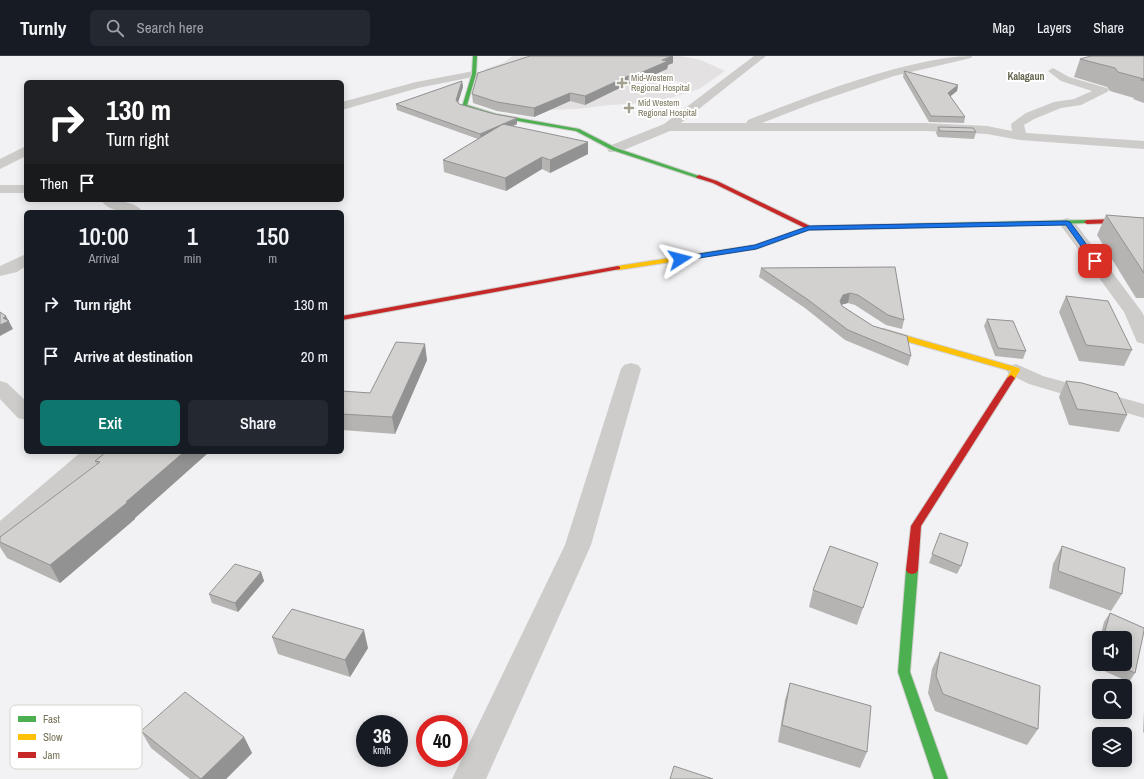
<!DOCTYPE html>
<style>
:root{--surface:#171b24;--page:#242831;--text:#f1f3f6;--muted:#9ea1a6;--line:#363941;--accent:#0f766e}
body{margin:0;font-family:"Archivo Narrow",sans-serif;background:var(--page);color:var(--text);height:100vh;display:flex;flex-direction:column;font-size:15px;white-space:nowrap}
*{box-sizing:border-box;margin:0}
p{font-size:13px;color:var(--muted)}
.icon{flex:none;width:22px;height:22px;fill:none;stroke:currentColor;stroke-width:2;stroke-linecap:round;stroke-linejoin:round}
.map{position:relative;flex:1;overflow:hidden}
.panel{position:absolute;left:24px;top:154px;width:320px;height:244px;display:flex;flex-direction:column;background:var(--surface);border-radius:6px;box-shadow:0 2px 10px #0003}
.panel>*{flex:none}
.guide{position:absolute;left:24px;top:24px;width:320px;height:122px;border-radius:6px;box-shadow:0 2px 10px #0003;background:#202124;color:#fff;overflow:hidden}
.fabs{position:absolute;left:1092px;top:575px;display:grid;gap:8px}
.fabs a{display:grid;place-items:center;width:40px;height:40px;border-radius:6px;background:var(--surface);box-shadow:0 2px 10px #0003;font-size:20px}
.speed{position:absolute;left:356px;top:659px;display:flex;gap:8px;font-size:20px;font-weight:700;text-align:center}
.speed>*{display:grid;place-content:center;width:52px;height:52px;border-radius:50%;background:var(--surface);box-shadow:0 2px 10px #0003;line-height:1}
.speed small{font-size:10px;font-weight:400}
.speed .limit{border:6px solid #d22;background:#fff;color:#111}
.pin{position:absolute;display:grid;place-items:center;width:34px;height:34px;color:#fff;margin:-17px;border-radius:8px;box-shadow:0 2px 6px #0006}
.me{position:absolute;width:44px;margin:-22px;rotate:81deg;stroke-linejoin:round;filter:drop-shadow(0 0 3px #0008)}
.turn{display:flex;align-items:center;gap:14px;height:84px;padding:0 16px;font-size:18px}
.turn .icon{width:52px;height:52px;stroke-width:2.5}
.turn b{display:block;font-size:28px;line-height:34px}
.then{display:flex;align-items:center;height:38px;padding:0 16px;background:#0003;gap:8px;font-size:15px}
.eta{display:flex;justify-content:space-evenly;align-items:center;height:68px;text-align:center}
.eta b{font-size:24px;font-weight:600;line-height:28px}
.button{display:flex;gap:8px;margin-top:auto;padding:8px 16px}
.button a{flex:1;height:46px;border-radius:6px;background:var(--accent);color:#fff;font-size:16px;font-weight:600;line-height:46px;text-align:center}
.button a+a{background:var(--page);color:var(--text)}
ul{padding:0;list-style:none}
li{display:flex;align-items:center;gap:12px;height:52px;padding:0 16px}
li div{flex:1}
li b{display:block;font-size:15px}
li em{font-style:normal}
header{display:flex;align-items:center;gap:24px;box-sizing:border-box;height:56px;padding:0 20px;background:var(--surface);border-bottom:1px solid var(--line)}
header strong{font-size:19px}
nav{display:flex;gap:22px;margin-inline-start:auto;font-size:14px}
.search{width:280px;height:36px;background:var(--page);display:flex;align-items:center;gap:10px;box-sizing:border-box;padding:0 14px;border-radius:6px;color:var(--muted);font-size:15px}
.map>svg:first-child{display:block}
.built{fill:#e3e1e1;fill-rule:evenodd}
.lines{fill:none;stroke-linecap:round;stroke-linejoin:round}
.fast-casing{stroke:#cfcecc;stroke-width:2}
.slow-casing{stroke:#cfcecc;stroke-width:2}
.jam-casing{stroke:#cfcecc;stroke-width:2}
.street{fill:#cdccca;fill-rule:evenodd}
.fast{fill:#4caf50;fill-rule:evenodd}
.slow{fill:#ffc107;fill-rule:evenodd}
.jam{fill:#c62828;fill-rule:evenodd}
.wall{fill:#b5b4b3}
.shaded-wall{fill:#939292}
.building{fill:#d2d1d0;stroke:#939292}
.route{fill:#1a73e8;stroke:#114b97}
.poi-dot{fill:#a3a08f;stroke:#fff;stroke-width:1.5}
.labels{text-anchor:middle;stroke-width:4;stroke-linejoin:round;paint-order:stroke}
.far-poi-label{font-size:9px;fill:#787459;stroke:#fff;text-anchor:start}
.far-neighbourhood-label{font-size:10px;font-weight:bold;fill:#676550;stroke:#fff}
.key{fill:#fff;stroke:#d6d5cd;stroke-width:1}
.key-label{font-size:11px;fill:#787459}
</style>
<header>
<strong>Turnly</strong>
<div class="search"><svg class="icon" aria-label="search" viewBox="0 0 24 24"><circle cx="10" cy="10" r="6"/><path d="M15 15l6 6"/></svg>Search here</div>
<nav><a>Map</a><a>Layers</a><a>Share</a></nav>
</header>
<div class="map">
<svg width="1144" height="723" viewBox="0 0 1144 723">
<rect width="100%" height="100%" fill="#f2f1f3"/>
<path class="built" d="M 513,0 L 680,0 L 701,4 L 725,15 L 699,33 L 670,42 L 642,47 L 610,49 L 577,53 L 545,54 L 480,31 L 485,13 L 503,7 ZM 676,25 L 693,30 L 679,36 L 662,31 Z"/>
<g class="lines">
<defs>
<path id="fast" d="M 473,0 L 477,0 L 476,18 L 467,49 L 496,58 L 579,73 L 616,92 L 702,121 L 697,122 L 612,94 L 576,75 L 495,61 L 462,51 L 472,18 Z
M 1087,164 L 1090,166 L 1089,167 L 905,172 L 902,170 L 905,168 Z
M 912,510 L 916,511 L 918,514 L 910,616 L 948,723 L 934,723 L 898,616 L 906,514 L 908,511 Z"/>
<path id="slow" d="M 809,170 L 811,171 L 811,173 L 756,193 L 618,214 L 614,212 L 618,210 L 755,189 Z
M 877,273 L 883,273 L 1019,312 L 1020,314 L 1014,324 L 1008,324 L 1007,322 L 1011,315 L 877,277 L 876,275 Z"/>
<path id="jam" d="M 699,119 L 717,125 L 810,170 L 905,168 L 908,170 L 905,172 L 809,174 L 713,127 L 697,122 L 696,121 Z
M 1144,162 L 1144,166 L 1087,168 L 1084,166 L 1087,164 Z
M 618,210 L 620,211 L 620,213 L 342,264 L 342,260 Z
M 1011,319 L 1015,322 L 921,470 L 918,514 L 916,517 L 912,518 L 908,517 L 906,514 L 911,470 L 1007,322 Z"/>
</defs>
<use href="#fast" class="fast-casing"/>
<use href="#slow" class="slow-casing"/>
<use href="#jam" class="jam-casing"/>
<path class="street" d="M 754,0 L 766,0 L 681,67 L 746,67 L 748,64 C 802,43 858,21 915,8 C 934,4 952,0 972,0 L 971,2 L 894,20 L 811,48 L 762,67 L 925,67 L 987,70 L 1012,75 L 1011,68 L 1026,57 L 1054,46 L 1074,43 L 1092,35 L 1061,25 L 1048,15 L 1053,12 L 1069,21 L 1107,32 L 1109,34 L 1107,36 L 1081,49 L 1061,52 L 1034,63 L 1024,69 L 1026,77 L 1144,85 L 1144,93 L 1020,84 L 987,78 L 925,75 L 670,75 L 619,96 L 609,96 L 607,93 L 609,90 L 664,68 Z
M 474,15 L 478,16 L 479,18 L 478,20 L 418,32 L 342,54 L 342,46 L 416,26 Z
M 26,90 L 26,100 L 0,113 L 0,103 Z
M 0,129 L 26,129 L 26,137 L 0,137 Z
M 101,144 C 113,144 134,144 143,156 C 129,156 109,157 101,144 Z
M 1067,162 L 1073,164 L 1142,256 L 1144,260 L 1144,288 L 1137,286 L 1124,256 L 1059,167 L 1061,164 Z
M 26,198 L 26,210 L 17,216 L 0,220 L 0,210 Z
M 631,307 L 638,309 L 641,313 L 591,489 L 486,723 L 452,723 L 565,489 L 621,313 L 624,309 Z
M 1016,308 L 1043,320 L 1144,348 L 1144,362 L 1029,328 L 1009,318 L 1006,314 L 1009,310 Z
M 0,325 L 7,327 L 26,345 L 26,364 L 18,362 L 0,343 Z
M 81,396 L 108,396 L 104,401 L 9,487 L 0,490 L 0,465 Z"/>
<use href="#fast" class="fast"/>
<use href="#slow" class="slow"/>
<use href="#jam" class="jam"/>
</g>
<path class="wall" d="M 530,0 L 673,0 L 673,7 L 668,9 L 667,13 L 631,29 L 628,28 L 585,49 L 570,45 L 534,61 L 497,55 L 473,47 L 472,38 Z
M 1144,0 L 1144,47 L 1133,43 L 1134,42 L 1110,35 L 1107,31 L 1074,21 L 1080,3 Z
M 904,15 L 958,29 L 957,35 L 950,40 L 965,61 L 964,67 L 929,66 L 903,21 Z
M 462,25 L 463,31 L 458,46 L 459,48 L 494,58 L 517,62 L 517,68 L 513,70 L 588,98 L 550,117 L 542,113 L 506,135 L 444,116 L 443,104 L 478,83 L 397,54 L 396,48 Z
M 938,71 L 976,76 L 974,83 L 938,81 L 936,77 Z
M 1106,159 L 1144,162 L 1144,242 L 1136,242 L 1097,179 Z
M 895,211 L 904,264 L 902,273 L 886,269 L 855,249 L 848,247 L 842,248 L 842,250 L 873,270 L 911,300 L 908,310 L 845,284 L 805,252 L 759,221 L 761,212 Z
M 1066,240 L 1132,294 L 1124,310 L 1079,305 L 1059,256 Z
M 987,263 L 1026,295 L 1023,303 L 995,300 L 984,270 Z
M 427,304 L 395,378 L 342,374 L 342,335 L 370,337 Z
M 1066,325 L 1127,359 L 1119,376 L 1069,369 L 1059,341 Z
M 106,396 L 209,396 L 135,462 L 135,463 L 60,527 L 7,502 L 0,491 L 0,481 L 97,409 L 95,405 Z
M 940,477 L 961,510 L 957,518 L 929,507 Z
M 1062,490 L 1122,538 L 1111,555 L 1049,532 L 1053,508 Z
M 261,516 L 264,525 L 238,556 L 212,547 L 209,538 Z
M 813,534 L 863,552 L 857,569 L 809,551 Z
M 1110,557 L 1144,572 L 1144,575 L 1135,617 L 1129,626 L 1093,610 L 1099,586 L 1099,608 L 1125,608 L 1125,582 L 1100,582 L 1104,566 Z
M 272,581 L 368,592 L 350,621 L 278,598 Z
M 940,596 L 1038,673 L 1027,689 L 935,655 L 928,637 L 932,613 Z
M 790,627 L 867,696 L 860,712 L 778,686 L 785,644 Z
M 1144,655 L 1144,677 L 1143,676 Z
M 141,675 L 244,681 L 252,697 L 226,723 L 190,723 L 151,692 Z"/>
<path class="shaded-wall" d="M 672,0 L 673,0 L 673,7 L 668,9 L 667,13 L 631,29 L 631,21 Z
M 628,20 L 628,28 L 585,49 L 585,40 Z
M 462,25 L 463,31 L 457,50 L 456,44 Z
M 958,29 L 957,35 L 947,43 L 948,37 Z
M 570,37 L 570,45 L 534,61 L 534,52 Z
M 517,62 L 517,68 L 481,84 L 480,78 Z
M 588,86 L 588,98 L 550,117 L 550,104 Z
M 542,101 L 542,113 L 506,135 L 505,122 Z
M 850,237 L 848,247 L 841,249 L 840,245 L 843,239 Z
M 6,260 L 13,273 L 0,280 L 0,269 L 3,262 Z
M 425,288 L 427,304 L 395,378 L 392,361 Z
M 184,396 L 209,396 L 135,462 L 135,463 L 60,527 L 50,509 Z
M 261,516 L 264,525 L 238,556 L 235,547 Z
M 364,574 L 368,592 L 350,621 L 345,604 Z
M 244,681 L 252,697 L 226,723 L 201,723 Z"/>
<path class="building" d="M 530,0 L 672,0 L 662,4 L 668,5 L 631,21 L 628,20 L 585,40 L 570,37 L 534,52 L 497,46 L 472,38 L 478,17 Z
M 1091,0 L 1144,0 L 1144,25 L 1141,24 L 1144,23 L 1118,16 L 1115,12 L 1080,3 Z
M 904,15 L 958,29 L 948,37 L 965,61 L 931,60 Z
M 462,25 L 456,44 L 459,48 L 494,58 L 517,62 L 480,78 L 396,48 Z
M 503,68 L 588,86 L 550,104 L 542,101 L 505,122 L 443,104 Z
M 938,71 L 973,72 L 976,76 L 940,75 Z
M 1106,159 L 1144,162 L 1144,217 Z
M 895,211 L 904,264 L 888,259 L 858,239 L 850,237 L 843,239 L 840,245 L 842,250 L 873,270 L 907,280 L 911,300 L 848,274 L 807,243 L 761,212 Z
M 1066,240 L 1108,245 L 1132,294 L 1086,289 Z
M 0,256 L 6,260 L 3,262 L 9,265 L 0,269 Z
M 987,263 L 1013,265 L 1026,295 L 998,292 Z
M 396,286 L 425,288 L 392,361 L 342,358 L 342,335 L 370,337 Z
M 1066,325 L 1082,327 L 1117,337 L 1127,359 L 1077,353 Z
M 106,396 L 184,396 L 126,446 L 128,446 L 50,509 L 0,486 L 0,481 L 100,406 L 95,405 Z
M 940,477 L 968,487 L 961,510 L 932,498 Z
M 830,490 L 878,507 L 863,552 L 813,534 Z
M 1062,490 L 1125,512 L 1122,538 L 1058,515 Z
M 235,508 L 261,516 L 235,547 L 209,538 Z
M 292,553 L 364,574 L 345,604 L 272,581 Z
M 1110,557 L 1144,572 L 1144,575 L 1135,617 L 1115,608 L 1125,608 L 1125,582 L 1103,582 Z
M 940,596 L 1040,630 L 1038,673 L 943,638 L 936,620 Z
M 790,627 L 871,650 L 867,696 L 782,669 Z
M 185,636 L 244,681 L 201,723 L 141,675 Z
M 674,710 L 713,723 L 670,723 Z"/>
<path class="route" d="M 1067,165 L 1070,166 L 1098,204 L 1098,207 L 1093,207 L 1066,169 L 809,174 L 756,193 L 680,205 L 677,203 L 680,201 L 755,189 L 809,170 Z"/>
<g class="poi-dot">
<path d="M620 21h4v4h4v4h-4v4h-4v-4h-4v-4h4z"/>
<path d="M627 46h4v4h4v4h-4v4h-4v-4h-4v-4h4z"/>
</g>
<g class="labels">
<g class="far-poi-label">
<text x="631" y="25">Mid-Western<tspan x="631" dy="10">Regional Hospital</tspan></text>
<text x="638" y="50">Mid Western<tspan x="638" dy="10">Regional Hospital</tspan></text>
</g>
<g class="far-neighbourhood-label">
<text x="1026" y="24">Kalagaun</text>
</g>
</g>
<rect x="10" y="649" width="132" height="64" rx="6" class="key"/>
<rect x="18" y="660" width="18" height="6" fill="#4caf50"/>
<rect x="18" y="678" width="18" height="6" fill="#ffc107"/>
<rect x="18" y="696" width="18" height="6" fill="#c62828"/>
<g class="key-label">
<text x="43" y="667">Fast</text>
<text x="43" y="685">Slow</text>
<text x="43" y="703">Jam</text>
</g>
</svg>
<div class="fabs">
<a><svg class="icon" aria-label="sound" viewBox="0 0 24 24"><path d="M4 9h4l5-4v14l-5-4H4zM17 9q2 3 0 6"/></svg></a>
<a><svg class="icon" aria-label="search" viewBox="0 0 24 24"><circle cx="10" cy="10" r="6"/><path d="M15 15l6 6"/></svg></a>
<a><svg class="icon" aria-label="layers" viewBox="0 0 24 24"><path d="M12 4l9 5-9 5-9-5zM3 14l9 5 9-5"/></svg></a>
</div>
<div class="speed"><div>36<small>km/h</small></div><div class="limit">40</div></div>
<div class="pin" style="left:1095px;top:205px;background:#d93025"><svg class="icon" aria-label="arrive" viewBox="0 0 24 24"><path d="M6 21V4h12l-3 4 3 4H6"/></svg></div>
<svg class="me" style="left:680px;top:203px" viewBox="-20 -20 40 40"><path d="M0-17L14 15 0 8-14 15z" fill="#1a73e8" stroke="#fff" stroke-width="4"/></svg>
<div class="guide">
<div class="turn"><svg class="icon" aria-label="right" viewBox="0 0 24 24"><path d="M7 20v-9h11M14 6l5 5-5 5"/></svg><div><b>130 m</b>Turn right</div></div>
<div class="then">Then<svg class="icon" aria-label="arrive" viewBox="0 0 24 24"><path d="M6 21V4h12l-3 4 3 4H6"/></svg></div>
</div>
<section class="panel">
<div class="eta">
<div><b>10:00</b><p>Arrival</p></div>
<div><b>1</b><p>min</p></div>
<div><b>150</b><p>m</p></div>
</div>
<ul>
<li><svg class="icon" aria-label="right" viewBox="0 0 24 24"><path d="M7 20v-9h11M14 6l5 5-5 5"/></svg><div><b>Turn right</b></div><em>130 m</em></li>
<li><svg class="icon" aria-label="arrive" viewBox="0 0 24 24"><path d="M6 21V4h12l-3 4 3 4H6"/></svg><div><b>Arrive at destination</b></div><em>20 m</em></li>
</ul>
<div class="button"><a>Exit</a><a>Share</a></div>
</section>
</div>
